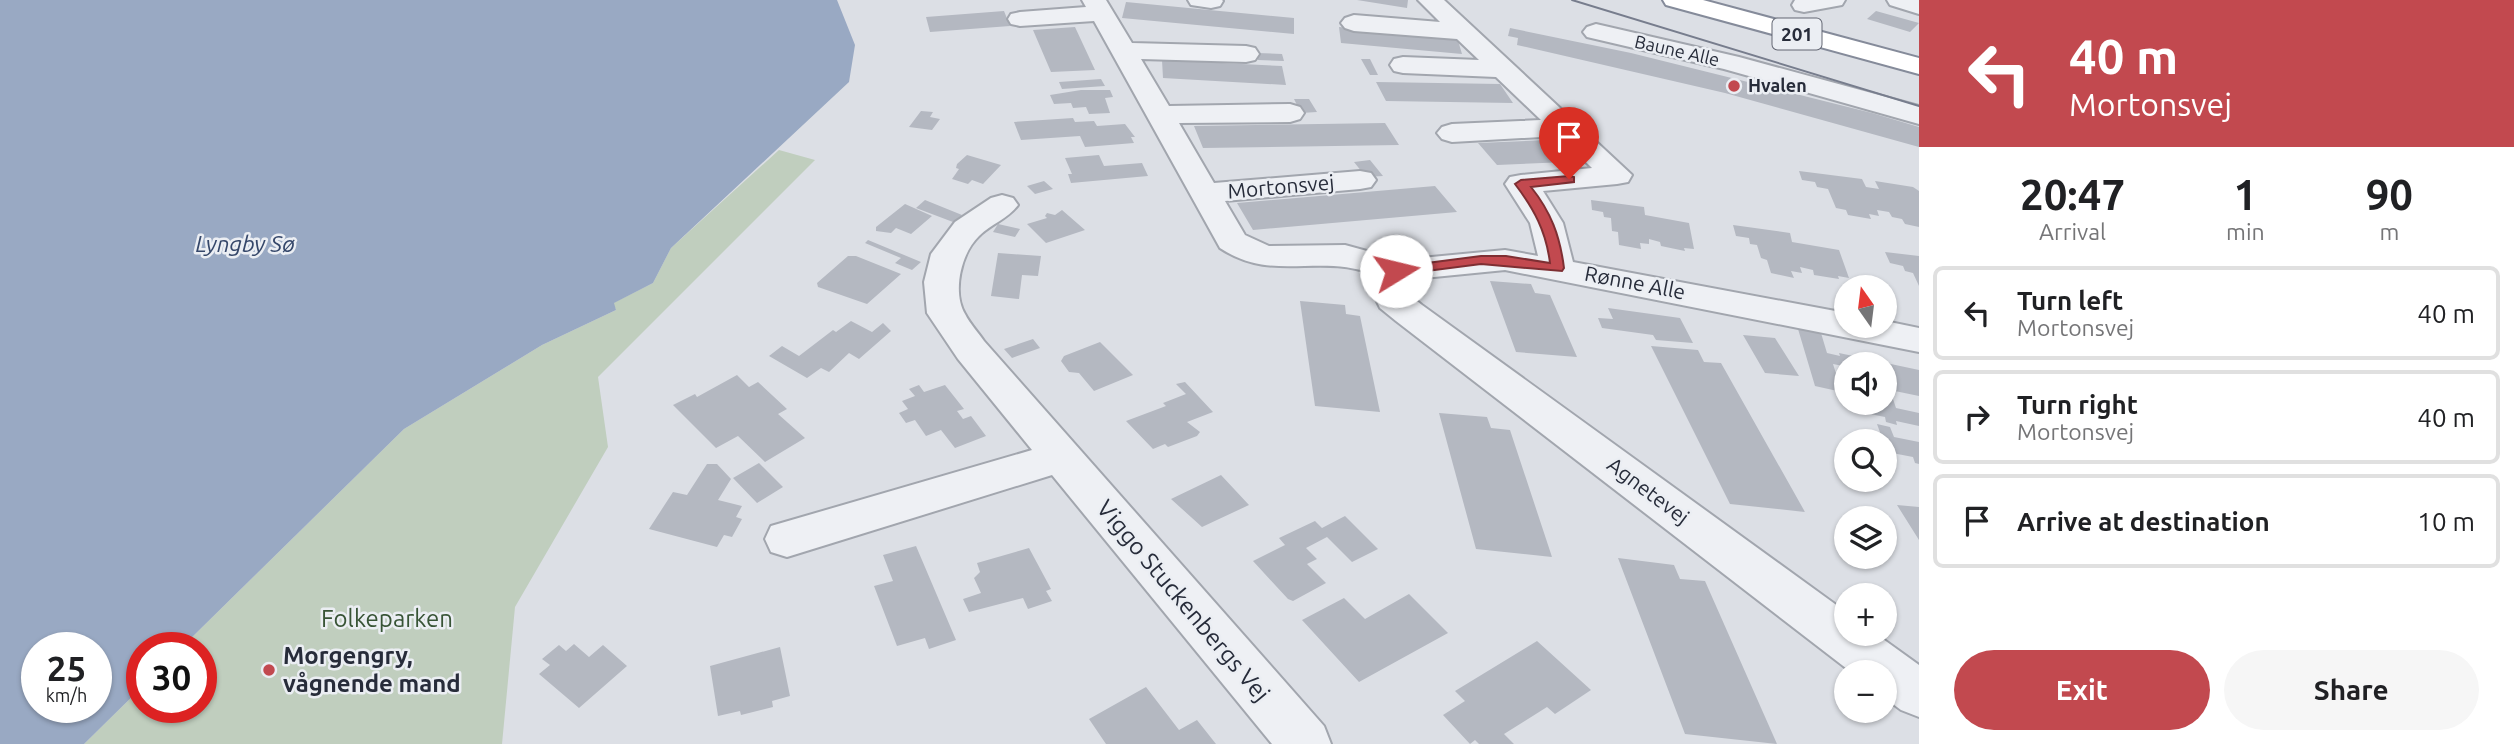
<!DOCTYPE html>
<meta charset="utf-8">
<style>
:root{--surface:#fff;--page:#f6f6f6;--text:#202124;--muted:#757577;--line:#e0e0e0;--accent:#c2494f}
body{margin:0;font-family:Ubuntu,sans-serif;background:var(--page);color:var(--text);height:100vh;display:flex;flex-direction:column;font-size:26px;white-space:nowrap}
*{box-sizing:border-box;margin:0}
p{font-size:23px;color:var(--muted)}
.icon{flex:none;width:38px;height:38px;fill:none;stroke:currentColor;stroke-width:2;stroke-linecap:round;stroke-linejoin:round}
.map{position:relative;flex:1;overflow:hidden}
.details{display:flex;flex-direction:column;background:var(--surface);width:595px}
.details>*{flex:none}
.guide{background:#c2494f;color:#fff;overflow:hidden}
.needle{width:46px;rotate:346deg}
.buttons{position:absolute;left:1834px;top:275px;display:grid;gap:14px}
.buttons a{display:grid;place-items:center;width:63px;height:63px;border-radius:50%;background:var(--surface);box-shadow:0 2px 5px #0004;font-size:35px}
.speed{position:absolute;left:21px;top:632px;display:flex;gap:14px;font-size:35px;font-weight:700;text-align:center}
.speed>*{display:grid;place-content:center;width:91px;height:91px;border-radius:50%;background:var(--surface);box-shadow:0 2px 5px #0004;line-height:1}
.speed small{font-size:18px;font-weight:400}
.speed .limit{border:10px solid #d22;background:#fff;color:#111}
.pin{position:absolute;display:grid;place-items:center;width:60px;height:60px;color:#fff;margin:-72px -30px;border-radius:50% 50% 50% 0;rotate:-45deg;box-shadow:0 0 7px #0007}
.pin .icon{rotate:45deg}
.me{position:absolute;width:77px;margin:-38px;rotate:81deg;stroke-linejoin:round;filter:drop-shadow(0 0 5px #0008)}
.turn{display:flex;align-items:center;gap:24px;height:147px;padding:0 35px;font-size:32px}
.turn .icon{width:91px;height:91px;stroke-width:2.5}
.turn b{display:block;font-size:49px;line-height:60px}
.eta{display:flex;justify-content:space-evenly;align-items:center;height:119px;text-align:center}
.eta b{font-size:42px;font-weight:700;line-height:49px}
.action{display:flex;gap:14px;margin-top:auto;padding:14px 35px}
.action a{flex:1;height:80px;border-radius:42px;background:var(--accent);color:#fff;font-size:28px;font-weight:700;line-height:80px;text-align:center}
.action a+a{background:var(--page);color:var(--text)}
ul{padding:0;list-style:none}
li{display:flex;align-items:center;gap:21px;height:94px;margin:0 14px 10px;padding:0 21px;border:4px solid var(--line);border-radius:10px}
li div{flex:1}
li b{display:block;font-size:26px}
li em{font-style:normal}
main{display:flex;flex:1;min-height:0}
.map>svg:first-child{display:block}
.green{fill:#c0cebe}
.water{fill:#99a9c3;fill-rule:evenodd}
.building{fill:#b4b8c1}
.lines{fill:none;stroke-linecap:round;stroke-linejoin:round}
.minor-casing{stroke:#a2a6ae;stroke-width:4}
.highway-casing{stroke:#858b9a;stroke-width:4}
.minor{fill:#eef0f4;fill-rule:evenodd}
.highway{fill:#fff;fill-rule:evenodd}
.tram{stroke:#777d8d;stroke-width:2}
.route{fill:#c2494f;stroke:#7e2f33;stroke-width:2}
.poi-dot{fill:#c2494f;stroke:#ebeef3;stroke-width:2.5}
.labels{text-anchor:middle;stroke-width:5;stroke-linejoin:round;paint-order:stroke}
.far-street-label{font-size:18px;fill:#272c3a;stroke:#ebeef3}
.far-poi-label{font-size:18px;font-weight:bold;fill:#272c3a;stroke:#ebeef3;text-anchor:start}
.shield{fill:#ebeef3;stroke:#626672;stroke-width:2}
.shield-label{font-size:19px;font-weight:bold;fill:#272c3a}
.street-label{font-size:21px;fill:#272c3a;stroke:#ebeef3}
.water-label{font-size:23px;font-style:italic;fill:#35476a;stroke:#ebeef3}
.near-street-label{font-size:24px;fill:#272c3a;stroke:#ebeef3}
.near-park-label{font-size:24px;fill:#385436;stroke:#ebeef3}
.near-poi-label{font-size:24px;font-weight:bold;fill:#272c3a;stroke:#ebeef3;text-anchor:start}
</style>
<main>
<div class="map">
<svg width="1919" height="744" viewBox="0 0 1919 744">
<rect width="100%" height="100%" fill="#dcdfe5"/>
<path class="green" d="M 779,150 L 815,160 L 598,377 L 608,447 L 515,607 L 502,744 L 84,744 L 142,687 L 142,707 L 201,707 L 201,648 L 182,647 L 404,429 L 542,345 L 616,310 L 613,303 L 653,283 L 671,248 Z"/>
<path class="water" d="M 0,0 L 837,0 L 855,45 L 849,82 L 671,248 L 653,283 L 614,303 L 616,310 L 542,345 L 404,429 L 182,647 L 142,648 L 142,687 L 84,744 L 0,744 ZM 37,648 L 96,648 L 96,707 L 37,707 Z"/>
<path class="building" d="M 1357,0 L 1408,0 L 1407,8 Z
M 1126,2 L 1294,18 L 1294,34 L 1122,18 Z
M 1004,11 L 1010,26 L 930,32 L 926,17 Z
M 1876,11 L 1919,23 L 1910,32 L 1867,19 Z
M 1075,27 L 1095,70 L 1051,72 L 1033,30 Z
M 1339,27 L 1457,37 L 1462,54 L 1341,43 Z
M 1510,28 L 1631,53 L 1872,113 L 1919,127 L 1919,147 L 1725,93 L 1517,45 L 1518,38 L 1508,36 Z
M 1257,53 L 1282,54 L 1284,61 L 1258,60 Z
M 1361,59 L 1370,59 L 1378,75 L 1370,75 Z
M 1162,60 L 1282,66 L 1286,85 L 1163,78 Z
M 1101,79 L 1105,86 L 1062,89 L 1059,82 Z
M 1376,82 L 1500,84 L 1513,103 L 1386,101 Z
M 1081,90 L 1110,90 L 1113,97 L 1105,98 L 1110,113 L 1089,114 L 1086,107 L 1073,108 L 1071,103 L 1054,104 L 1050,95 Z
M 1294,99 L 1309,99 L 1317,112 L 1301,113 Z
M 921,111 L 933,112 L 930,117 L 940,119 L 932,130 L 909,127 Z
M 1073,118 L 1075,122 L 1094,121 L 1097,126 L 1125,124 L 1135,137 L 1131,137 L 1134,143 L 1085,147 L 1080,136 L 1021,140 L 1014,122 Z
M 1385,123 L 1399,145 L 1203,148 L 1194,126 Z
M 1546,140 L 1567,162 L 1497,165 L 1478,143 Z
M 967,155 L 1001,165 L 983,184 L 972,180 L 968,184 L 952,179 L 959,169 L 956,168 L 957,164 Z
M 1099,155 L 1104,166 L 1142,163 L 1148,176 L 1071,183 L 1068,174 L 1072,174 L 1065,158 Z
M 1370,160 L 1383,176 L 1366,177 L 1354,162 Z
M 1799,171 L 1862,179 L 1866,187 L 1879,189 L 1875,181 L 1913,187 L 1919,191 L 1919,227 L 1905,224 L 1902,219 L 1892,217 L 1889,212 L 1877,210 L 1879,216 L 1869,214 L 1871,219 L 1848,215 L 1846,210 L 1836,208 L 1828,189 L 1817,187 L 1815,182 L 1802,180 Z
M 1044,181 L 1053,189 L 1035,194 L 1027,186 Z
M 1435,186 L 1457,212 L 1253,230 L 1237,203 Z
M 925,200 L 962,215 L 953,222 L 916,208 Z
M 1591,200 L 1644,207 L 1645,215 L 1689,223 L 1694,249 L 1684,248 L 1685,251 L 1661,246 L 1660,242 L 1649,239 L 1649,244 L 1640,243 L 1641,249 L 1619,245 L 1618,232 L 1612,231 L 1611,218 L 1604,217 L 1603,212 L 1592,210 Z
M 905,204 L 932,216 L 911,234 L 896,228 L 891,233 L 876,231 L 876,227 Z
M 1062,210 L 1085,230 L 1046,243 L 1027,224 L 1047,218 L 1045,216 L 1047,213 L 1055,215 Z
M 998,224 L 1020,229 L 1015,237 L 993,232 Z
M 1733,225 L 1790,233 L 1792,242 L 1839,250 L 1849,278 L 1838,276 L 1839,279 L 1814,275 L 1813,270 L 1800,267 L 1802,273 L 1791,271 L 1794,278 L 1771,273 L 1767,260 L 1761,258 L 1757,245 L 1750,244 L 1749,238 L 1736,236 Z
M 868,240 L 921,262 L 912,270 L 895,263 L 901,258 L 865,243 Z
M 1885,252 L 1919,256 L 1919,286 L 1913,273 L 1905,271 L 1903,266 L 1890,263 Z
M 998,253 L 1041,256 L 1038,276 L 1022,275 L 1019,299 L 991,296 Z
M 848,256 L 856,256 L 901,274 L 867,304 L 818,287 L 817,283 Z
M 1490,281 L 1531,284 L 1535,293 L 1550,295 L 1577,357 L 1516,352 Z
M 1300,301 L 1345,305 L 1346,314 L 1360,316 L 1380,412 L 1315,406 Z
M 1608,308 L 1680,318 L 1693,343 L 1656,340 L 1653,335 L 1602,328 L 1598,318 L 1613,319 Z
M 851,321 L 872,332 L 883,323 L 891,331 L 859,359 L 849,353 L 829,372 L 821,368 L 807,378 L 769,356 L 782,346 L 799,356 L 833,330 L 836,332 Z
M 1798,329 L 1821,333 L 1827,353 L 1840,356 L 1839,353 L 1919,370 L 1919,396 L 1890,390 L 1896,408 L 1919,413 L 1919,426 L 1896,421 L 1897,425 L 1886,422 L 1885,417 L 1870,414 L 1866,402 L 1888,406 L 1885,398 L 1885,364 L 1846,364 L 1846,374 L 1843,366 L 1833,364 L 1842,392 L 1815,386 Z
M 1743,335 L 1775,338 L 1799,376 L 1765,373 Z
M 1033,339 L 1040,348 L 1012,358 L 1004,349 Z
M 1100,342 L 1133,375 L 1094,391 L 1079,373 L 1069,372 L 1061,361 L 1064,356 Z
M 1651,346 L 1698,350 L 1704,362 L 1721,363 L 1805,512 L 1730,504 Z
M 737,375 L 749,387 L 758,382 L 787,409 L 778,414 L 805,438 L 765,462 L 738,436 L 716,448 L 673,405 L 695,394 L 697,397 Z
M 1185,382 L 1213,412 L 1187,422 L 1200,432 L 1197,436 L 1168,447 L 1165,444 L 1153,449 L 1126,421 L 1166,406 L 1163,403 L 1186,394 L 1176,384 Z
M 919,385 L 924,392 L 945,385 L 964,409 L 957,411 L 963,419 L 971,416 L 986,436 L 955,448 L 941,430 L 926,436 L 915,420 L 906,423 L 899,413 L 908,409 L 902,401 L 915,396 L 909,389 Z
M 1439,413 L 1487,417 L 1491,428 L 1510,430 L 1552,557 L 1476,549 Z
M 1877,424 L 1890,427 L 1894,437 L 1919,442 L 1919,464 L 1915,463 L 1913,457 L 1887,452 Z
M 759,463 L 783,487 L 757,503 L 733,478 Z
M 707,464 L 717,464 L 731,479 L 718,500 L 742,506 L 736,517 L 742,519 L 732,537 L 724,535 L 717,547 L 649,529 L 673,492 L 687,495 Z
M 1221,475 L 1249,505 L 1202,527 L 1171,499 Z
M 1897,505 L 1919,507 L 1919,540 Z
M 1345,516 L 1378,549 L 1352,562 L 1327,537 L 1306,548 L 1317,559 L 1307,564 L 1326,583 L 1293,601 L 1288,599 L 1253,561 L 1285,545 L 1279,538 L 1315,521 L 1322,528 Z
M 916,546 L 956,640 L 929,649 L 925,638 L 897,646 L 874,586 L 893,581 L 883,555 Z
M 1029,548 L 1051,589 L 1046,591 L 1052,601 L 1028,609 L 1023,598 L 969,612 L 963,599 L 981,593 L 974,578 L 980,572 L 977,563 Z
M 1618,558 L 1674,565 L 1680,579 L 1705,581 L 1777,744 L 1685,734 Z
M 1409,594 L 1448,633 L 1359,682 L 1302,620 L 1344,598 L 1365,619 Z
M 1537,641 L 1591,690 L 1555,714 L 1547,707 L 1504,734 L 1514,744 L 1479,744 L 1475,740 L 1470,744 L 1443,715 L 1465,701 L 1455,691 Z
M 574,644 L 589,657 L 603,645 L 627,666 L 579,708 L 539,674 L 550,665 L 542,659 L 559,645 L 566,651 Z
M 780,647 L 790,696 L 772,701 L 773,707 L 741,715 L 740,711 L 718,716 L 710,666 Z
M 1146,687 L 1179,730 L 1197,720 L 1216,744 L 1106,744 L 1089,719 Z"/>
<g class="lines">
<defs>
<path id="minor" d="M 1082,0 L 1106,0 L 1132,43 L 1246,46 L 1255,48 L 1259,54 L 1255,60 L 1246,62 L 1141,59 L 1169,106 L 1290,104 L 1300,107 L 1304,113 L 1300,119 L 1290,122 L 1179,123 L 1214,183 L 1360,171 L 1371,173 L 1376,180 L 1371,187 L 1360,189 L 1225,201 L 1245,235 L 1269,246 L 1345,245 L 1400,260 L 1505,250 L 1538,256 L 1530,223 L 1505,184 L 1510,177 L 1521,175 L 1592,168 L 1559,136 L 1452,142 L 1442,139 L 1437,133 L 1442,127 L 1452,124 L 1541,120 L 1496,77 L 1403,73 L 1394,71 L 1390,65 L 1394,59 L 1403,57 L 1479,60 L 1457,39 L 1354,31 L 1345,28 L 1341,23 L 1345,18 L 1354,15 L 1440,22 L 1418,0 L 1444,0 L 1632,175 L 1628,182 L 1617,184 L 1543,191 L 1563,223 L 1573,262 L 1846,313 L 1846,326 L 1885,326 L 1885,321 L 1919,328 L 1919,352 L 1505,270 L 1414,279 L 1404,283 L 1408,294 L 1422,305 L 1846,612 L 1846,634 L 1876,634 L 1919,665 L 1919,717 L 1901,710 L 1885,698 L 1885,672 L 1851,672 L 1396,321 L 1380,308 L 1368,283 L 1373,274 C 1318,253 1272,283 1220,248 L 1094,21 L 1020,26 L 1011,24 L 1008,19 L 1011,14 L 1020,12 L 1086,7 Z
M 1188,0 L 1222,0 L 1223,1 L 1220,6 L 1211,8 L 1191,5 Z
M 1795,0 L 1845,0 L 1842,5 L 1804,12 L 1795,10 L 1792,5 Z
M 1887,0 L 1919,0 L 1919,14 L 1890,5 Z
M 1596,24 L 1739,57 L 1919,106 L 1919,124 L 1724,69 L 1587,37 L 1583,32 L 1587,27 Z
M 1002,195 L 1013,198 L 1018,205 C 1008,219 991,224 979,236 C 961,253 952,292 965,314 C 970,324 978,332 984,341 L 1324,726 L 1331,744 L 1272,744 L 1052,475 L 787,557 L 771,552 L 765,539 L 771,526 L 1032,450 L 958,359 L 927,313 L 924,282 L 931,254 L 955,222 L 991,198 Z"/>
<path id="highway" d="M 1663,0 L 1703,0 L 1919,58 L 1919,74 L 1666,5 Z"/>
</defs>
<use href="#minor" class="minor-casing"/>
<use href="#highway" class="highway-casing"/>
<use href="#minor" class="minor"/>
<use href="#highway" class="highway"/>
<path class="tram" d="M 1572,0 L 1919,106"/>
</g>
<path class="route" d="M 1569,176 L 1574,177 L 1574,182 L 1531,187 C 1551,212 1560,236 1564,268 L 1562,271 L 1481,264 L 1396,275 L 1389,271 L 1396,267 L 1481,256 L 1506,256 L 1550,263 C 1546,231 1534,209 1515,184 L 1521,180 Z"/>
<g class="poi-dot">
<circle cx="1734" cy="86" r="7"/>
<circle cx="269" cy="670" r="7"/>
</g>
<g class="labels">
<g class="far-street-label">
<text transform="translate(1677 51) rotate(13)" y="6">Baune Alle</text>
</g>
<g class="far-poi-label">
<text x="1748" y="92">Hvalen</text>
</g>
<rect class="shield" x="1772.5" y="18.5" width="49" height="31" rx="5"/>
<g class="shield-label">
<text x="1797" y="41">201</text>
</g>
<g class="street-label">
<text transform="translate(1281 187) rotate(-5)" y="7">Mortonsvej</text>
<text transform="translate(1635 283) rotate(11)" y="7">Rønne Alle</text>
<text transform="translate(1648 491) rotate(37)" y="7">Agnetevej</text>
</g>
<g class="water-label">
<text x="245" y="252">Lyngby Sø</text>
</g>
<g class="near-street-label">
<text transform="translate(1183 601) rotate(50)" y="8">Viggo Stuckenbergs Vej</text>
</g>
<g class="near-park-label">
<text x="387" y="627">Folkeparken</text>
</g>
<g class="near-poi-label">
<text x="283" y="664">Morgengry,<tspan x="283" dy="28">vågnende mand</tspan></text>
</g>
</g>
</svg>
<div class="buttons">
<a><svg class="needle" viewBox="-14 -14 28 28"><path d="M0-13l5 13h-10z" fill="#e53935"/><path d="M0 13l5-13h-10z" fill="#757577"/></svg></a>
<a><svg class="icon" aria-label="sound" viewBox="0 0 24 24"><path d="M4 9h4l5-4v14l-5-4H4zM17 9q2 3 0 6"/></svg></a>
<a><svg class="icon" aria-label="search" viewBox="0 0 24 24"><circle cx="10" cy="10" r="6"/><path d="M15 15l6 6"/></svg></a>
<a><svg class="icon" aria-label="layers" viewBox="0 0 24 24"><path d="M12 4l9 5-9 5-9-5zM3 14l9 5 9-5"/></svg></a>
<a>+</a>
<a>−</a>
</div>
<div class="speed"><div>25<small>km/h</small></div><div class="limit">30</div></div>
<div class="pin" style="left:1569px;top:179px;background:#d93025"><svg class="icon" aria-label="arrive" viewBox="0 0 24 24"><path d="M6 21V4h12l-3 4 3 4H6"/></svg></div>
<svg class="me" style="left:1396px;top:271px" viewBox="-20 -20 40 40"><circle r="19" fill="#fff"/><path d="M0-13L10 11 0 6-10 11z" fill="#c2494f"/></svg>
</div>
<section class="details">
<div class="guide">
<div class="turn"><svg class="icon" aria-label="left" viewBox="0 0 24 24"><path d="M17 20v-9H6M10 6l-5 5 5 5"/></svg><div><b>40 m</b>Mortonsvej</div></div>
</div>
<div class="eta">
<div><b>20:47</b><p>Arrival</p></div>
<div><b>1</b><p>min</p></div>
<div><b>90</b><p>m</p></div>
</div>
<ul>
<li><svg class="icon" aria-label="left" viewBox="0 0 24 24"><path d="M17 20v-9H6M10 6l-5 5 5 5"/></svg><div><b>Turn left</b><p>Mortonsvej</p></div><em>40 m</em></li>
<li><svg class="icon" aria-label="right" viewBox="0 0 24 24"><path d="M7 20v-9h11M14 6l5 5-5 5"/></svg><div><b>Turn right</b><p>Mortonsvej</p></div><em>40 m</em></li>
<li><svg class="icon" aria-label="arrive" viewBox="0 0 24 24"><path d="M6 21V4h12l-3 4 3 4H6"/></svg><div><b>Arrive at destination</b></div><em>10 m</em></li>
</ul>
<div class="action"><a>Exit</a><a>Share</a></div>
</section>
</main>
